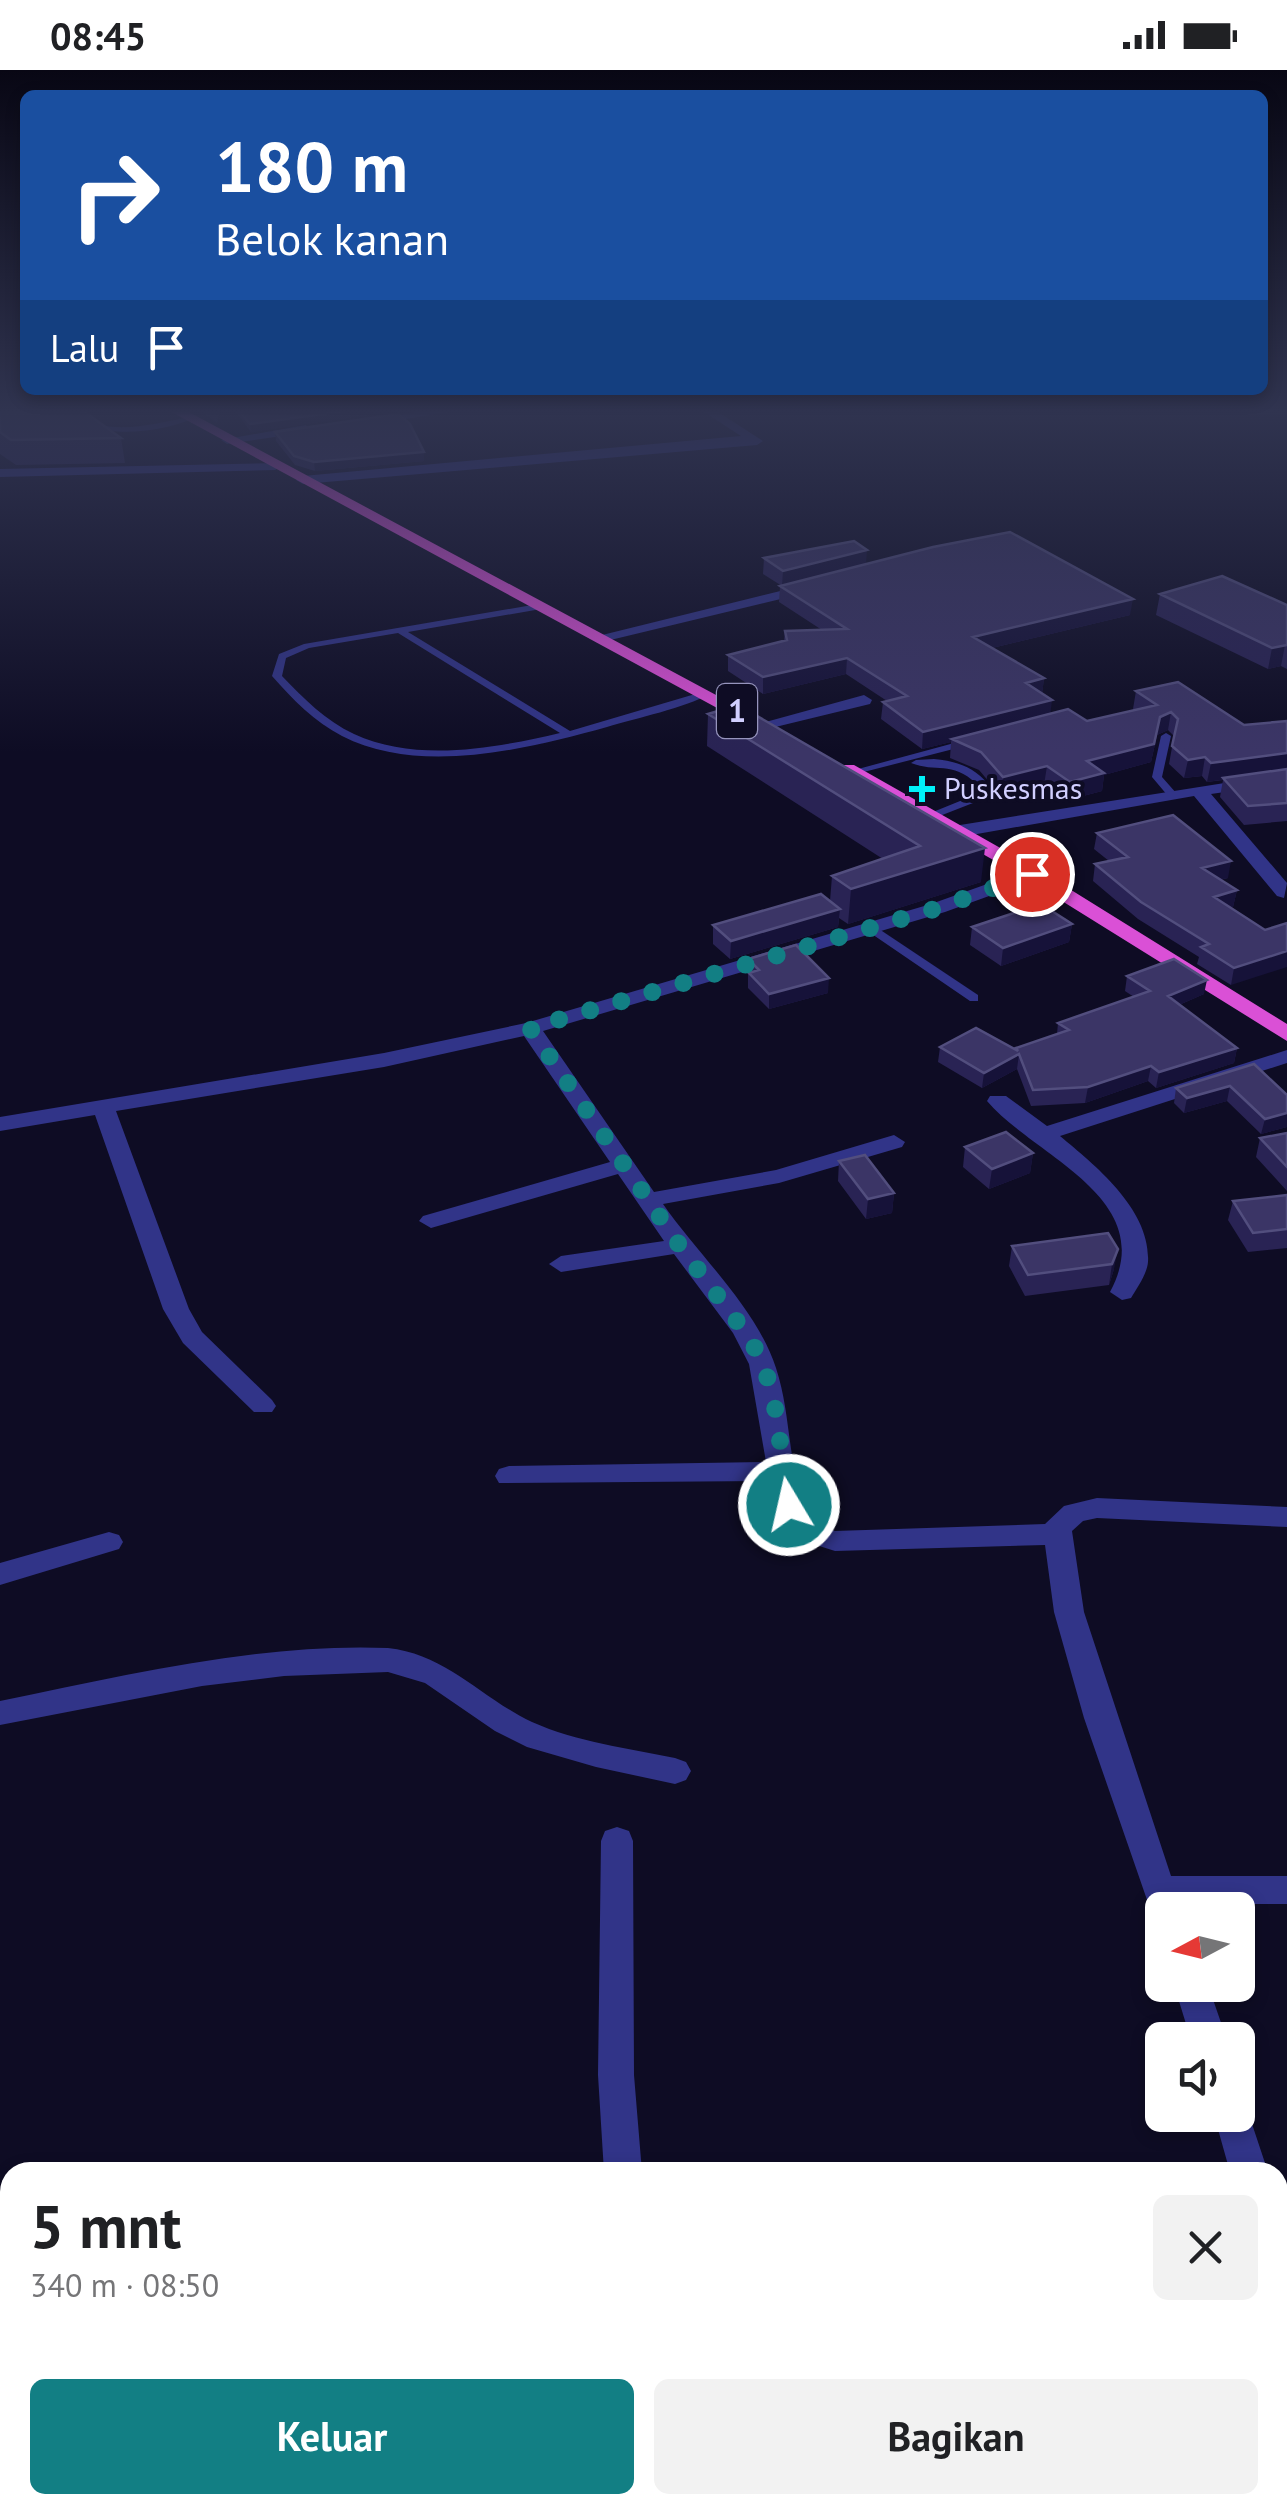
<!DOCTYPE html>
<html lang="id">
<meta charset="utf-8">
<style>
:root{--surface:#fff;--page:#f2f2f2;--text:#202124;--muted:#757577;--accent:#127f84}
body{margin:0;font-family:"PT Sans",sans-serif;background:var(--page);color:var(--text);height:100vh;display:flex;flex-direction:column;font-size:38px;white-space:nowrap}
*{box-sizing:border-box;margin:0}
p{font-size:32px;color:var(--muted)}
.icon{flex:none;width:55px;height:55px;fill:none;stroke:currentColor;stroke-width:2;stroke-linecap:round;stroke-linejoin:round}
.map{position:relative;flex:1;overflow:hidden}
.sheet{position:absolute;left:0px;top:2092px;width:1288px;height:352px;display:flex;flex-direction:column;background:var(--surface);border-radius:30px 30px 0 0;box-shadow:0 5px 15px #0003}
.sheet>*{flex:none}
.guide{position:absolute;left:20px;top:20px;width:1248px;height:305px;border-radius:15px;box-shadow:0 5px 15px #0003;background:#1a4fa0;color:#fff;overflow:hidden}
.needle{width:65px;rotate:263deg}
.fabs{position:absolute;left:1145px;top:1822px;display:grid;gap:20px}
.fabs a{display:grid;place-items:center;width:110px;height:110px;border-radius:15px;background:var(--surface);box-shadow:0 5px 15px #0003;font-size:50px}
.pin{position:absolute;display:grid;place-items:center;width:85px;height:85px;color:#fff;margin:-42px;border:5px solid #fff;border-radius:50%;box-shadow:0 2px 10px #0007}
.me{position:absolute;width:110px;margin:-55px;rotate:351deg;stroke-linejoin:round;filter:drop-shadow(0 0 8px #0008)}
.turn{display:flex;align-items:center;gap:35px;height:210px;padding:0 30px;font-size:45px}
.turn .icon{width:130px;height:130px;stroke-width:2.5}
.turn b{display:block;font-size:70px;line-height:85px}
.then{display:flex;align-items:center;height:95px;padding:0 30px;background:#0003;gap:20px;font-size:38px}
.round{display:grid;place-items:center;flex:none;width:105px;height:105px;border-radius:15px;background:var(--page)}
.summary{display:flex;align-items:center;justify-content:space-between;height:170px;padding:0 30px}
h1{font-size:60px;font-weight:700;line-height:75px}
.cta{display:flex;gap:20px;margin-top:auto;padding:20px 30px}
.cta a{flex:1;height:115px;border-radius:15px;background:var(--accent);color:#fff;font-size:40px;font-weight:700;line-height:115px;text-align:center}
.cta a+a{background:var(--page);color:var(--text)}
.status{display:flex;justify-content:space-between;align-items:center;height:70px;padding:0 50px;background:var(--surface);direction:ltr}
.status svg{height:28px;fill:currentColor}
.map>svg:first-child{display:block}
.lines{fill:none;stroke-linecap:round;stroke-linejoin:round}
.service{fill:#313488;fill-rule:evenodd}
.minor{fill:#313488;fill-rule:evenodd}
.trunk{fill:#da50d6;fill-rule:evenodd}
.wall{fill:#292354}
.shaded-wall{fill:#161239}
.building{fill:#3b3566;stroke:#524e7e;stroke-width:2.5}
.route{stroke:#127f84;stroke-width:18;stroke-dasharray:0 32.4}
.poi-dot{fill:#00f1fa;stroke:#0e0c24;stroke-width:4}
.labels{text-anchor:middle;stroke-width:8;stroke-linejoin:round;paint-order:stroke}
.far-poi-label{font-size:30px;fill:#d1cfff;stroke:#0e0c24;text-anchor:start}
.shield{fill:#0e0c24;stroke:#9694bd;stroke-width:2.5}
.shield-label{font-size:32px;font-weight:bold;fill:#d1cfff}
</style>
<div class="status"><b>08:45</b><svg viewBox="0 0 49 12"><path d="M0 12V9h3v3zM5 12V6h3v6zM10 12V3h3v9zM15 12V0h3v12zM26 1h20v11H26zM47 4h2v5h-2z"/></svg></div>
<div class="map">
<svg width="1287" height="2444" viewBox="0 0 1287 2444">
<rect width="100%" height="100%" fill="#0e0c24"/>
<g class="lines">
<path class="service" d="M 58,340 C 72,340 83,351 96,354 C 126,362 159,353 188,347 L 192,349 C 152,365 93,370 58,340 Z
M 538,534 L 543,537 L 541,539 L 408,562 L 570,661 L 702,622 L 710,624 C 684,638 637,648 607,657 C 527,679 420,706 342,666 C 315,652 292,629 272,606 L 279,584 L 304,574 ZM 398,563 L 560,663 C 496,678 417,693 354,664 C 326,651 303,628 282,606 L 286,588 L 309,578 Z
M 1166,663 L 1171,666 L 1162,707 L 1177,724 L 1172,727 L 1168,726 L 1152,707 L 1161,666 Z
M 969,669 L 973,670 L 973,674 L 852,705 L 847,702 Z
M 934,689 C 956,691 974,697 988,714 L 973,733 L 932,749 L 928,748 L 928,744 L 965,729 L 977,714 C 951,690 936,703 911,693 L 916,690 Z
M 870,853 L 978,925 L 978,931 L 970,931 L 866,860 L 864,857 Z"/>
<path class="minor" d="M 427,340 L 459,340 L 371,355 L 365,351 Z
M 701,340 L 715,340 L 763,371 L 757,375 L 303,414 L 296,410 L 303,406 L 741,366 Z
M 306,355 L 310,362 L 227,374 L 221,370 Z
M 280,393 L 282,396 L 275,400 L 0,407 L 0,399 Z
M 813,513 L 820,517 L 818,520 L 598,573 L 590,568 Z
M 864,625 L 872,630 L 870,634 L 763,660 L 755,655 Z
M 1287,703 L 1287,713 L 1211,724 L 1287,813 L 1284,828 L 1277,826 L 1194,726 L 960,767 L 951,761 L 960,755 Z
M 1032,798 L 1042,804 L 1039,808 L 945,842 L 543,961 L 654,1122 L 776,1100 L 894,1065 L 905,1072 L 902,1077 L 779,1113 L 663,1134 C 699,1186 756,1237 776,1298 C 793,1349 786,1407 814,1454 L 835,1461 L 1045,1454 L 1064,1436 L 1097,1428 L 1287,1437 L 1287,1457 L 1097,1448 L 1083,1451 L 1072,1461 L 1084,1542 L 1171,1806 L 1287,1806 L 1287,1834 L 1181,1834 L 1183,1840 L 1162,1840 L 1162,1853 L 1154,1850 L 1084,1648 L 1054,1542 L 1045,1475 L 835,1481 L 794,1468 L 778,1442 L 769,1411 L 499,1413 L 495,1406 L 499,1399 L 509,1396 L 766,1392 L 749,1294 L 733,1263 L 674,1184 L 561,1202 L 549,1194 L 561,1186 L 664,1171 L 618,1104 L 431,1158 L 419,1151 L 423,1146 L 610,1092 L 524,966 L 384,997 L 116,1041 L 189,1239 L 202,1262 L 272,1330 L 276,1336 L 272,1342 L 254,1342 L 183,1273 L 163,1239 L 95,1045 L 0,1061 L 0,1047 L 384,983 L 526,953 L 931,834 Z
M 1287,980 L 1287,993 L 1060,1066 C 1096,1096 1151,1140 1148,1192 C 1147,1204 1137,1218 1131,1228 L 1122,1230 L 1110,1222 C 1161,1128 1033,1086 987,1031 L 990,1026 L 1006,1026 L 1047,1056 Z
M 109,1462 L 119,1465 L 123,1472 L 119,1479 L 0,1515 L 0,1493 Z
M 388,1578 C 446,1584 481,1628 532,1652 C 577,1672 627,1678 675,1688 L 686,1692 L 691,1701 L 686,1710 L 675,1714 L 596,1697 L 527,1677 L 495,1661 L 425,1613 L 388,1602 L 284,1606 L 202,1616 L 0,1655 L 0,1631 C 127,1605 258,1573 388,1578 Z
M 617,1757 L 629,1761 L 633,1771 L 634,2005 L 642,2102 L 604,2102 L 598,2005 L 601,1771 L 605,1761 Z
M 1174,1915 L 1208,1915 L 1227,1970 L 1191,1970 Z
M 1238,2030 L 1245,2033 L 1268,2102 L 1230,2102 L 1214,2045 L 1238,2045 Z
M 1278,2175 L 1287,2178 L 1287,2245 L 1278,2241 Z
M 1278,2303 L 1287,2304 L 1287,2344 L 1278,2343 Z
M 627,2435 L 669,2435 L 670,2444 L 628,2444 Z"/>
<path class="trunk" d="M 168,340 L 185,340 L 770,654 L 754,658 Z
M 840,695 L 854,695 L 1039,800 L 1287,954 L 1287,971 L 1025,808 L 840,703 Z"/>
</g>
<path class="wall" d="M 0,340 L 121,368 L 125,393 L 16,395 L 0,384 Z
M 200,340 L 220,340 L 217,353 Z
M 234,340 L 402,340 L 251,362 Z
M 275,362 L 424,382 L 424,391 L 315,401 L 295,395 L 276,371 Z
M 764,488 L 866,494 L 1130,545 L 992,578 L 1044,608 L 1042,624 L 1051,644 L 1087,651 L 1135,640 L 1133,639 L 1136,621 L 1244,655 L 1287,651 L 1287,751 L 1244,755 L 1220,727 L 1223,710 L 1207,712 L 1202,706 L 1184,708 L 1169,694 L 1174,666 L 1168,660 L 1157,665 L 1151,692 L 1104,705 L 1102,721 L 1068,730 L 1044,715 L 1001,726 L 979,700 L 950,688 L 951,672 L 922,679 L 881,649 L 883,632 L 887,631 L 846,604 L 763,624 L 728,601 L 728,585 L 784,570 L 785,561 L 822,560 L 779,532 L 780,516 L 782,516 L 763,504 Z
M 1160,524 L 1287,535 L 1287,599 L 1281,596 L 1268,599 L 1156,545 Z
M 708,644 L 981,812 L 848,854 L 839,848 L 838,857 L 730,889 L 713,874 L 713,855 L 830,831 L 832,806 L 883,789 L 707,676 Z
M 1097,763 L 1228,808 L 1220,810 L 1237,820 L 1233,837 L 1230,838 L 1265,860 L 1231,915 L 1197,894 L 1199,887 L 1138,849 L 1093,811 L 1095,794 L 1109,791 L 1094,779 Z
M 1072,854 L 1069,872 L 1001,896 L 970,875 L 972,857 Z
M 748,889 L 828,923 L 769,939 L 748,918 Z
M 1127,906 L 1204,924 L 1179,935 L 1237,978 L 1234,993 L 1156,1018 L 1148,1011 L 1085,1033 L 1031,1036 L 1017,999 L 982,1018 L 938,992 L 940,977 L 1016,980 L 1016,978 L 1057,964 L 1058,953 L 1134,927 L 1125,921 Z
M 1254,994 L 1287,1025 L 1287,1057 L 1261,1064 L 1227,1031 L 1184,1043 L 1174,1033 L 1176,1018 Z
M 1287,1063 L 1287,1121 L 1256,1087 L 1260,1068 Z
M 965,1077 L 1033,1083 L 1030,1103 L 989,1119 L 963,1097 Z
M 839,1091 L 894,1123 L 892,1143 L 866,1149 L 838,1111 Z
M 1287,1125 L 1287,1178 L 1248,1182 L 1228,1150 L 1233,1131 Z
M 1108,1163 L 1114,1199 L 1109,1215 L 1025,1226 L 1009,1196 L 1012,1176 Z"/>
<path class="shaded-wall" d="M 352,340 L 402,340 L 251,362 L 250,354 Z
M 424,382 L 424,391 L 315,401 L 314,392 Z
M 867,480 L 866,495 L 782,516 L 783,501 Z
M 1133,529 L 1130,545 L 971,583 L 973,567 Z
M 1285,575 L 1281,596 L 1268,599 L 1272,578 Z
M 847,588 L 846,604 L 763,624 L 763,607 Z
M 1044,608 L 1042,625 L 1026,613 Z
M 1052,630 L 1050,647 L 952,669 L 951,672 L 922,679 L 923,662 Z
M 1171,642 L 1168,660 L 1157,665 L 1151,692 L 1104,705 L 1102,721 L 1068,730 L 1070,712 L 1087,691 Z
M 1287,683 L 1287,700 L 1207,712 L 1211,693 Z
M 1205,687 L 1202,706 L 1184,708 L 1188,690 Z
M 1047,696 L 1044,715 L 1001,726 L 1003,707 Z
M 985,778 L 981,812 L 848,854 L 851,819 Z
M 1231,791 L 1228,808 L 1198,814 L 1202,798 Z
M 1237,820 L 1233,837 L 1210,844 L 1214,827 Z
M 840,839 L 838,857 L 730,889 L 731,871 Z
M 1072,854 L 1069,872 L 1001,896 L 1003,878 Z
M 1287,881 L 1287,897 L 1231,915 L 1234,898 Z
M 829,908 L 828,923 L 769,939 L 769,924 Z
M 1207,910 L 1204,924 L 1165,941 L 1168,926 Z
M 1237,978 L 1234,993 L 1156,1018 L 1159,1002 Z
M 1019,984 L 1017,999 L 982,1018 L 984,1003 Z
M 1151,996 L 1148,1011 L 1085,1033 L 1088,1017 Z
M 1230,1016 L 1227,1031 L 1184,1043 L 1187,1028 Z
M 1287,1043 L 1287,1057 L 1261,1064 L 1265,1049 Z
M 1033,1083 L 1030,1103 L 989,1119 L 992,1099 Z
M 894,1123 L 892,1143 L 866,1149 L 868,1129 Z
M 1118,1179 L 1114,1199 L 1109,1215 L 1112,1194 Z"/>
<path class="building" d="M 0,340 L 82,340 L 121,368 L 11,370 L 0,362 Z
M 238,340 L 352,340 L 250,354 Z
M 398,344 L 410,354 L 424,382 L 314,392 L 294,386 L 275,362 Z
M 1010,462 L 1133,529 L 973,567 L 1044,608 L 1026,613 L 1052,630 L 923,662 L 883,632 L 907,626 L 847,588 L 763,607 L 728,585 L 787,570 L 785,561 L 847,559 L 780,516 L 933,477 Z
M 854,471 L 867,480 L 783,501 L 764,488 Z
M 1222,506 L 1287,535 L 1287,575 L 1272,578 L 1160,524 Z
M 1178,612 L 1244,655 L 1287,651 L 1287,683 L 1211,693 L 1205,687 L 1188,690 L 1172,676 L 1178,649 L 1171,642 L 1160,647 L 1154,674 L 1087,691 L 1104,703 L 1070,712 L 1047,696 L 1003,707 L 981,682 L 952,669 L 1068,639 L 1087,651 L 1157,635 L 1136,621 Z
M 738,635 L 985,778 L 851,819 L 832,806 L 920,776 L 708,644 Z
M 1287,699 L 1287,733 L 1248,736 L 1223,708 Z
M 1173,745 L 1231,791 L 1202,798 L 1237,820 L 1214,827 L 1265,860 L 1287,853 L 1287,881 L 1234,898 L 1201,877 L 1209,874 L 1141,832 L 1095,794 L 1128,787 L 1097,763 Z
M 821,824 L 840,839 L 731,871 L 713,855 Z
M 1041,834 L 1072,854 L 1003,878 L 972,857 Z
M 796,875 L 829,908 L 769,924 L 749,903 L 759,900 L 748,889 Z
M 1174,889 L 1207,910 L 1168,926 L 1237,978 L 1159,1002 L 1151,996 L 1088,1017 L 1033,1020 L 1019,984 L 984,1003 L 940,977 L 976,958 L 1018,981 L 1016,978 L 1069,960 L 1058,953 L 1150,921 L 1127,906 Z
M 1254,994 L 1287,1025 L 1287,1043 L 1265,1049 L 1230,1016 L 1187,1028 L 1176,1018 Z
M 1006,1062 L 1033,1083 L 992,1099 L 965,1077 Z
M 1287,1063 L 1287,1097 L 1260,1068 Z
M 865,1085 L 894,1123 L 868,1129 L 839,1091 Z
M 1287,1125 L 1287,1159 L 1253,1163 L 1233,1131 Z
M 1108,1163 L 1118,1179 L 1112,1194 L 1028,1205 L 1012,1176 Z"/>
<linearGradient id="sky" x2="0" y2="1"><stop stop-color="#080714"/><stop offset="0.5" stop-color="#303450"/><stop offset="1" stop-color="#303450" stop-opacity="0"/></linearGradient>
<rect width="1287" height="682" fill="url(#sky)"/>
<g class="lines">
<path class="route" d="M 789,1435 L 776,1342 L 766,1302 L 751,1270 L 680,1176 L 530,958 L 938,838 L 1032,804"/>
</g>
<path class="poi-dot" d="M917 704h10v10h10v10h-10v10h-10v-10h-10v-10h10z"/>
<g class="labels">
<g class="far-poi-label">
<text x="944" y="729">Puskesmas</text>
</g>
<rect class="shield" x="717" y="614" width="40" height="54" rx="8"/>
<g class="shield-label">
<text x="737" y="652">1</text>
</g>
</g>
</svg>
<div class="fabs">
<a><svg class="needle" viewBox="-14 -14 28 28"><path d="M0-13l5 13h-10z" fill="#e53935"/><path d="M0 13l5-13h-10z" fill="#757577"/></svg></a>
<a><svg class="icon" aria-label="sound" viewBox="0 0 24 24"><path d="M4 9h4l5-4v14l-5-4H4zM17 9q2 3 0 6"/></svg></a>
</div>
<div class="pin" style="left:1032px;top:804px;background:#d93025"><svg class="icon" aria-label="arrive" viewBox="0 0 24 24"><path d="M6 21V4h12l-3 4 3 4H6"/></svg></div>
<svg class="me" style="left:789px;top:1435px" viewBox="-20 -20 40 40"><circle r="17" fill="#127f84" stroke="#fff" stroke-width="3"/><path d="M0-11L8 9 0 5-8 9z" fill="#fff"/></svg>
<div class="guide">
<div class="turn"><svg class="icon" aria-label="right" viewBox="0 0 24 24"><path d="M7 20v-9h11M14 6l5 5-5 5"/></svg><div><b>180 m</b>Belok kanan</div></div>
<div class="then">Lalu<svg class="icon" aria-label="arrive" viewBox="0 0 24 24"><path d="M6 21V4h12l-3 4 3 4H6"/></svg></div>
</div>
<section class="sheet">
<div class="summary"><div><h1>5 mnt</h1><p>340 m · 08:50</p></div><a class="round"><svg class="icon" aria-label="close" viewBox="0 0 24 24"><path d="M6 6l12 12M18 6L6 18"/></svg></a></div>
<div class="cta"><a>Keluar</a><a>Bagikan</a></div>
</section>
</div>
